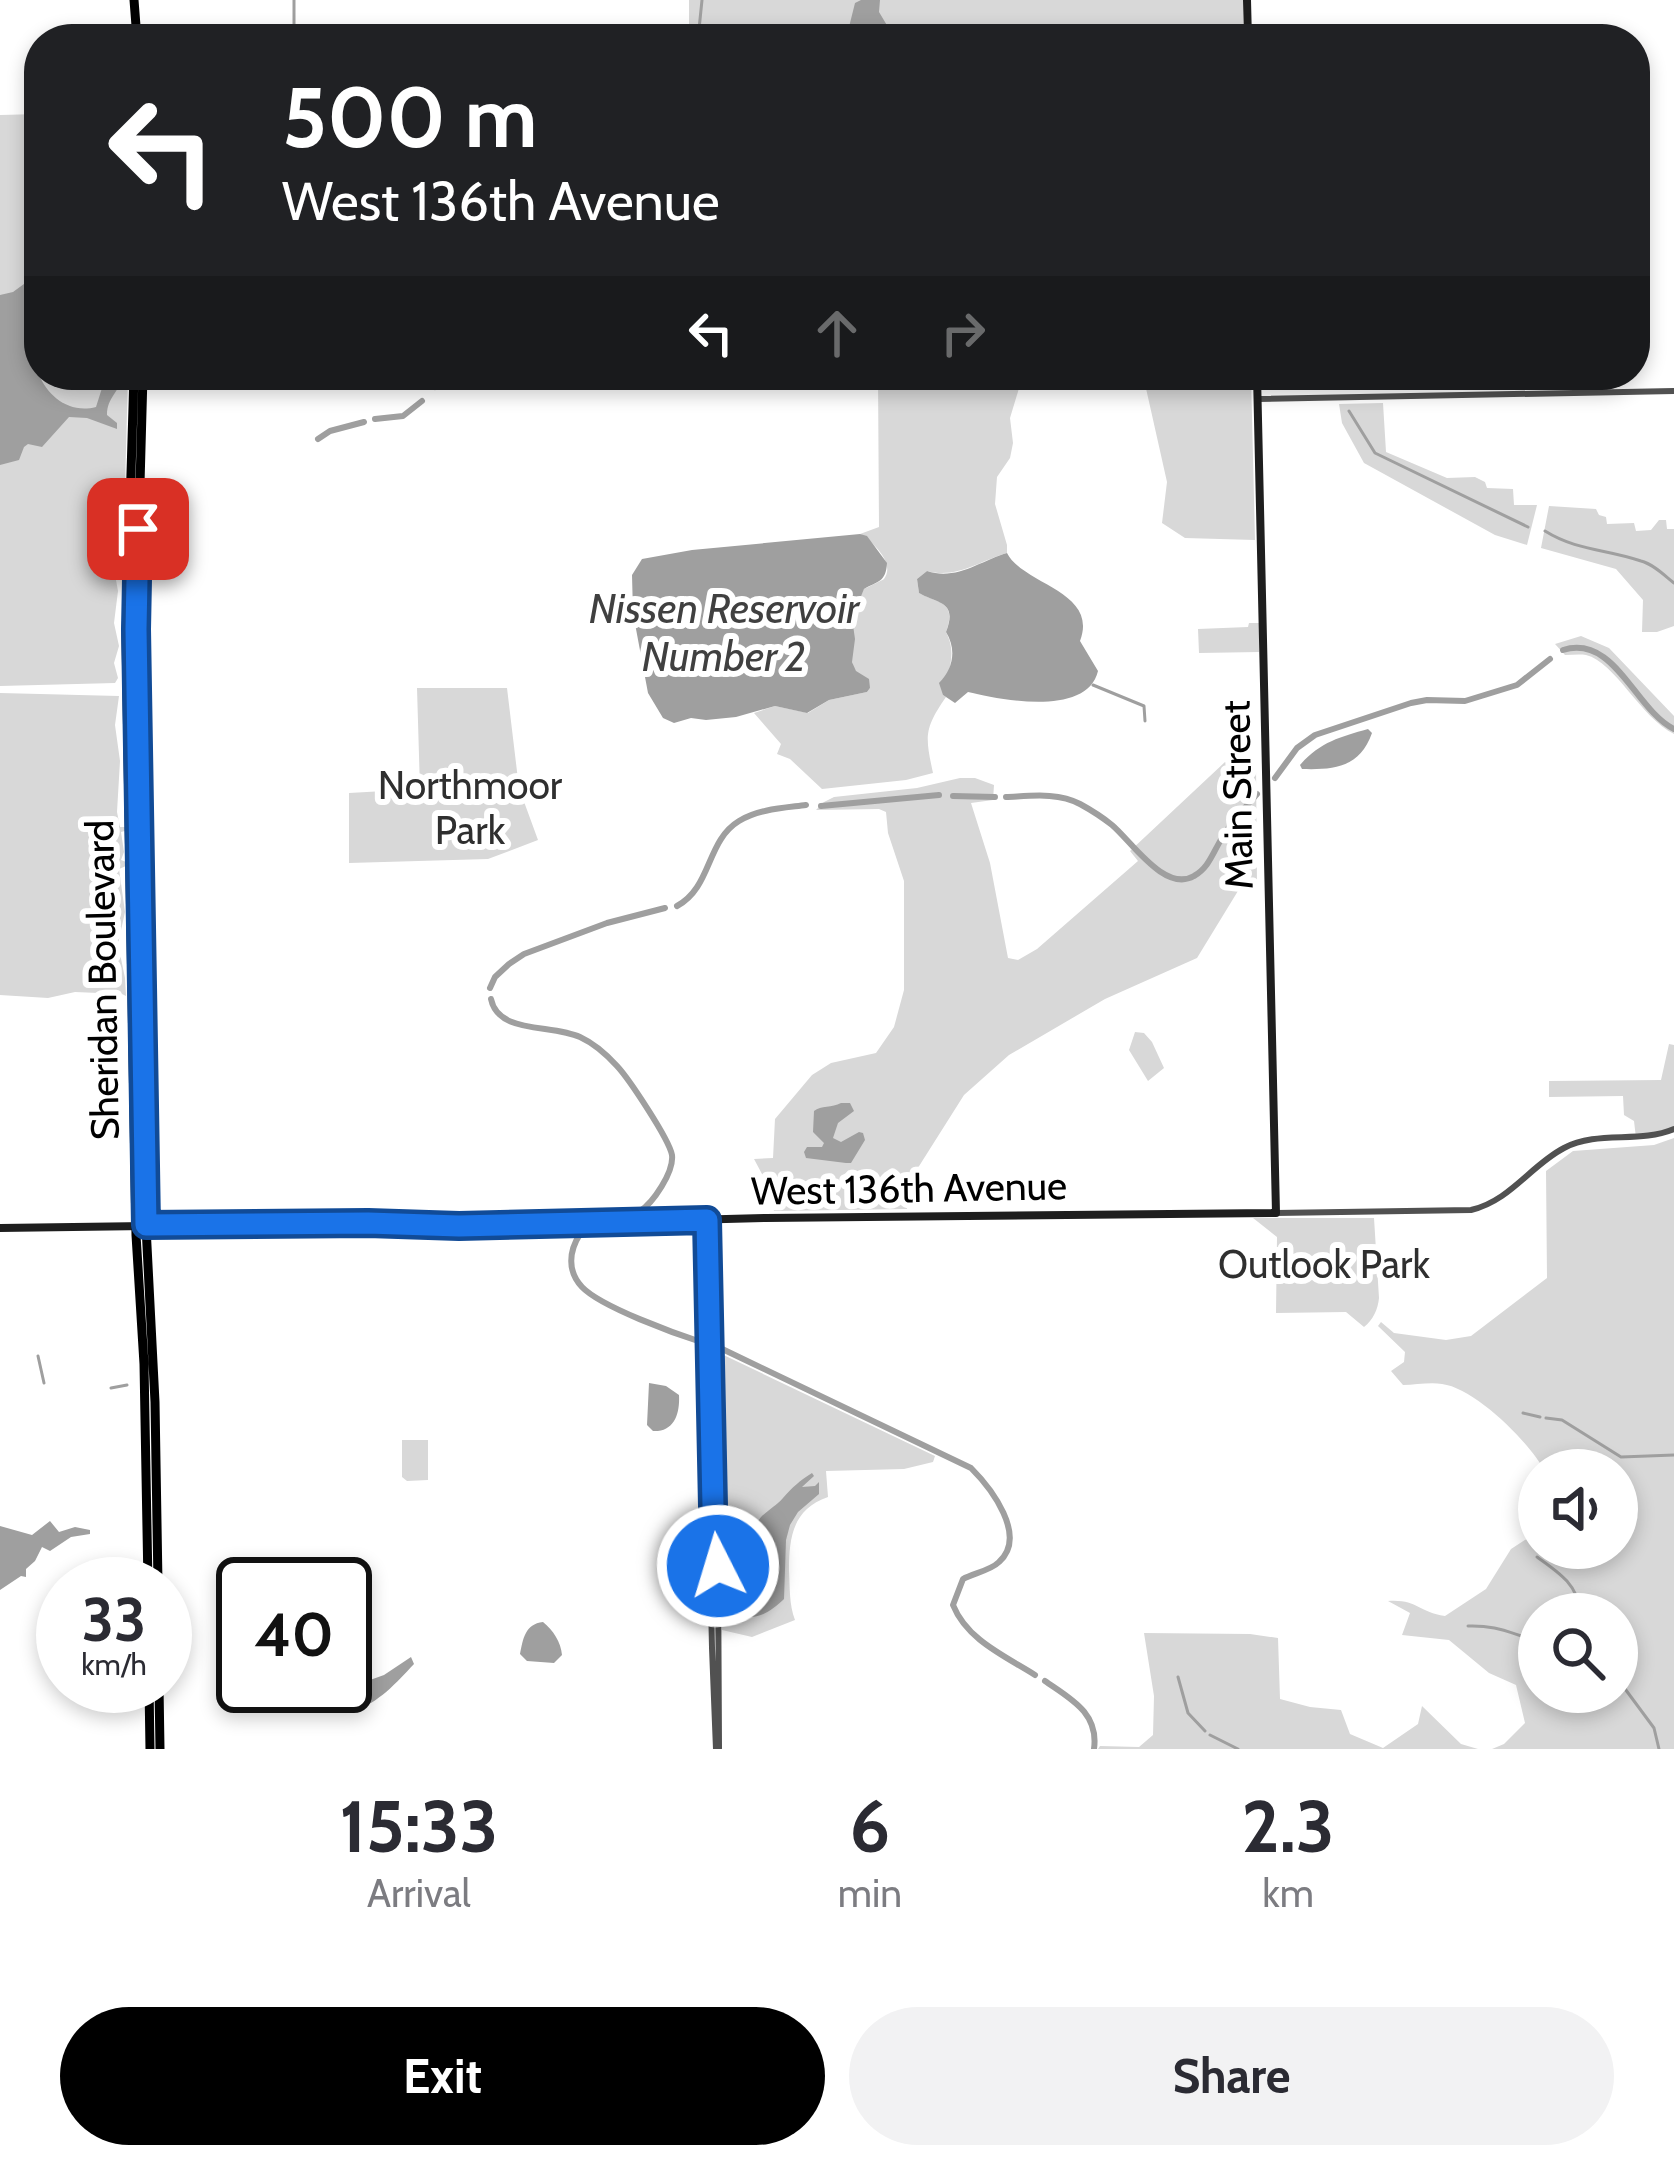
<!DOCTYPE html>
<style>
:root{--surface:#fff;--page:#f2f2f3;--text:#2b2b33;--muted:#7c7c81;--accent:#000}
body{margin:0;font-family:Cabin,sans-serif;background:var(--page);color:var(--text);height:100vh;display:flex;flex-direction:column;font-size:45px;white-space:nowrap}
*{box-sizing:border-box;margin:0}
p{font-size:39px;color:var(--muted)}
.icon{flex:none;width:66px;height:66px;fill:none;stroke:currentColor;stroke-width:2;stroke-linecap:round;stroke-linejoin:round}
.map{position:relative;height:1749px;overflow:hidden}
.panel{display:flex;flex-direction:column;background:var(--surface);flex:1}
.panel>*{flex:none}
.top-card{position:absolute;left:24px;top:24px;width:1626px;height:366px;border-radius:48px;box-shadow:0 6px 18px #0003;background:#202124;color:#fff;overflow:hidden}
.controls{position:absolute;left:1518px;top:1449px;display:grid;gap:24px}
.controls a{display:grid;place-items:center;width:120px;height:120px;border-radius:50%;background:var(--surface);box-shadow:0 6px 18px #0003;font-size:60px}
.speed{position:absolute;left:36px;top:1557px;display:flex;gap:24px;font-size:60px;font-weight:700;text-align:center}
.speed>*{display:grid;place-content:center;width:156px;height:156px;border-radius:50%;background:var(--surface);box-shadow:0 6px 18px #0003;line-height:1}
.speed small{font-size:30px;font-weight:400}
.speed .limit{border:6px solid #111;border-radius:18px;background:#fff;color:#111}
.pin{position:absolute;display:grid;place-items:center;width:102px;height:102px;color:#fff;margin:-51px;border-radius:24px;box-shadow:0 6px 18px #0006}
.me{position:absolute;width:132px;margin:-66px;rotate:355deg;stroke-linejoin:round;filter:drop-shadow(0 0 9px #0008)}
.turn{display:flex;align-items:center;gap:42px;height:252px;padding:0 60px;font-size:54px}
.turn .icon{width:156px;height:156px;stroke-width:2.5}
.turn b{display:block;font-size:84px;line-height:102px}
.lanes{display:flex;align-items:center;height:114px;padding:0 60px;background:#0003;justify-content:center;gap:60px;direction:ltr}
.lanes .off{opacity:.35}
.eta{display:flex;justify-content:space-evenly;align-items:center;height:204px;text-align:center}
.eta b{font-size:72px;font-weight:700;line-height:84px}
.action{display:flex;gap:24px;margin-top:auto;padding:24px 60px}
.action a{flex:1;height:138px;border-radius:72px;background:var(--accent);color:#fff;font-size:48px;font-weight:700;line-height:138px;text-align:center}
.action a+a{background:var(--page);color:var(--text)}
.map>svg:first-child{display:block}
.green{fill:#d8d8d8;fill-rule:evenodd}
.water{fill:#9f9f9f}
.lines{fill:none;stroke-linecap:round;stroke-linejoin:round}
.stream{stroke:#9f9f9f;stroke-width:3}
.canal{stroke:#9f9f9f;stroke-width:6}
.tertiary{stroke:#515151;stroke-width:6}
.secondary{stroke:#1e1e1e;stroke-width:8}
.primary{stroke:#000;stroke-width:9}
.route-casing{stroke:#114b97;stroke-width:30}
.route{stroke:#1a73e8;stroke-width:21}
.labels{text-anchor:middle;stroke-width:12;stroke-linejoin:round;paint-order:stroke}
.park-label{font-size:39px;fill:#2f2f2f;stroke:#fff}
.street-label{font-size:39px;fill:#000;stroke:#fff}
.water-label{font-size:42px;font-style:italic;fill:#404040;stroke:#fff}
</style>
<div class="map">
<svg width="1674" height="1749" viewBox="0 0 1674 1749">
<rect width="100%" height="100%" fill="#fff"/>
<path class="green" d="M 689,0 L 1243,0 L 1243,39 L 689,39 Z
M 39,114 L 39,375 L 128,375 L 124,524 L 124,528 L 120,529 L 120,543 L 114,569 L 118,591 L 114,623 L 119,646 L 114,663 L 118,678 L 115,683 L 0,686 L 0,115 Z
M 878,375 L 1023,375 L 1010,418 L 1013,443 L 1010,458 L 997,477 L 995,504 L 1007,545 L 1007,553 C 979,561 957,579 927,571 L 917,579 L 919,593 C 939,604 957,601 946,632 C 958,655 947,672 943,695 L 946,697 C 924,729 925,736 933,773 L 906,780 L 822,789 L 790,759 L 777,754 L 781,744 L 754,713 L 775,706 L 808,713 L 829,700 L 867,692 L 870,688 C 865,682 860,678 856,672 C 844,652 853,608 864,589 C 866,588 883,580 884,579 C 896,563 872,541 860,534 L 879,527 Z
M 1143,375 L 1251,375 L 1255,540 L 1185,538 L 1162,523 L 1167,482 Z
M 1383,403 L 1386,452 L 1447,478 L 1475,477 L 1485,482 L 1487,488 L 1513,489 L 1514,505 L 1537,505 L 1527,545 L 1495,535 L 1364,463 L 1342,423 L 1339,404 Z
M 1549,506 L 1596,509 L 1599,515 L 1606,517 L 1607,524 L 1634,523 L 1636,531 L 1651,530 L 1659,520 L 1666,520 L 1667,529 L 1674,529 L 1674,626 L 1657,632 L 1642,632 L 1643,600 L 1616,569 L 1541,548 Z
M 1249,623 L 1259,623 L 1259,652 L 1199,653 L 1198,629 L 1248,627 Z
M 1581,636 L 1609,648 L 1674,716 L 1674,734 C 1641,718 1615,662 1586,655 C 1579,654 1572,655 1565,655 L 1555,644 Z
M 417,688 L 507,688 L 519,788 L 538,840 L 488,859 L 349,863 L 349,793 L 420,789 Z
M 0,693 L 119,696 L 115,725 L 120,761 L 117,812 L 120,827 L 125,827 L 125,831 L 121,832 L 124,852 L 121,860 L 126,862 L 126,866 L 119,869 L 125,912 L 118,944 L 125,978 L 126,996 L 122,994 L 75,992 L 48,998 L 0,995 Z
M 1225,762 L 1256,764 L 1257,887 L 1241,886 L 1197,958 L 1105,999 L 1009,1055 L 964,1095 L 909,1182 L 907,1209 L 774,1211 L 769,1187 L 754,1159 L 773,1158 L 775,1119 L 812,1075 L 831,1063 L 876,1053 L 894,1027 L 904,990 L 904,881 L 888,833 L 886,812 L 879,809 L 816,810 L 824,802 L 834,797 L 917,788 L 960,778 L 975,778 L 994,785 L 993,800 L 971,803 L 990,863 L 1008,958 L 1018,960 L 1037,949 L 1138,861 L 1130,851 Z
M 1135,1032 L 1144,1033 L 1152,1042 L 1164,1068 L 1148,1081 L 1129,1050 Z
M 1669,1044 L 1674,1045 L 1674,1129 L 1636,1138 L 1634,1121 L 1624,1115 L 1623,1096 L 1549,1097 L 1549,1081 L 1661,1080 Z
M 1674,1138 L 1674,1749 L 1492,1749 L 1504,1744 L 1525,1723 L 1516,1685 L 1489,1673 L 1449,1640 L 1402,1635 L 1410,1613 L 1388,1601 C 1417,1599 1418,1612 1445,1616 L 1486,1589 L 1511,1549 L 1539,1531 L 1539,1548 L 1617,1548 L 1617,1470 L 1544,1470 C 1529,1442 1475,1388 1442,1384 C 1430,1382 1415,1385 1403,1385 L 1391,1371 L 1404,1362 L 1405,1352 L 1378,1326 L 1381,1322 L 1394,1333 L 1446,1340 L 1471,1336 L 1547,1278 L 1546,1171 L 1573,1151 L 1654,1145 ZM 1539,1614 L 1617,1614 L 1617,1692 L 1539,1692 Z
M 1253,1218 L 1374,1218 L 1379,1298 C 1378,1309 1373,1320 1364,1327 L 1346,1312 L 1276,1313 L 1277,1237 Z
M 713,1350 L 935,1456 L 933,1462 L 904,1469 L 826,1471 L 828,1497 C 793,1509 789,1537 789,1570 C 790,1588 789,1604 795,1620 L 752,1637 L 722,1630 Z
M 402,1440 L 428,1440 L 428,1480 L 407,1481 L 402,1477 Z
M 1144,1633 L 1250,1634 L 1278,1638 L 1280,1699 L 1310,1707 L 1341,1710 L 1350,1734 L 1383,1748 L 1418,1724 L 1422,1706 L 1461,1744 L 1478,1749 L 1098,1749 L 1100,1746 L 1139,1747 L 1153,1735 L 1154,1696 Z"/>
<path class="water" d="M 861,0 L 880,0 L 879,12 L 894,37 L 915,39 L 846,39 L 855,3 Z
M 39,273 L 39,375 C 48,396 69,414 96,407 L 102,388 L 117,377 L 121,378 C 120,392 107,397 107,415 L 117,423 L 117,429 L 87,418 L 69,417 L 42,447 L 28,444 L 24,447 L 19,460 L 0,465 L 0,295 L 13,292 Z
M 860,534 L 867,536 L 887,563 C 886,582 878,581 864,589 L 852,618 L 855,639 L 852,662 L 856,671 L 869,679 L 870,688 L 867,692 L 829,700 L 807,713 L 775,706 L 736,717 L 706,720 L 691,718 L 674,723 L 663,718 L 648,693 L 633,613 L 632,575 L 642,559 L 692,550 Z
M 1007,553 C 1023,585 1099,591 1080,641 L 1098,671 C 1087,717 1001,700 968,692 L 955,703 L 943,695 L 939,683 C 953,669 957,650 946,632 C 958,601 938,604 919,593 L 917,579 L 927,571 C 956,581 980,561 1007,553 Z
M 1368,729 L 1372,733 C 1360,767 1335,770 1302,769 L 1300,765 C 1320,742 1340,737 1368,729 Z
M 841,1103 L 850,1103 L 854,1111 L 838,1123 L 833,1138 L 841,1142 L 859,1132 L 863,1133 L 865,1140 L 851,1163 L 846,1163 L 806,1158 L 804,1152 L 807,1147 L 822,1147 L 824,1143 L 813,1132 L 814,1111 C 821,1105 832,1108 841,1103 Z
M 649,1383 L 666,1386 L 679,1395 C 680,1414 674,1432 653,1431 L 647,1425 Z
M 812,1473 L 814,1476 L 802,1487 L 815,1486 L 819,1482 L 819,1494 L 798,1512 L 790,1525 L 786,1540 L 784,1599 C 772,1610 760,1620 743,1616 L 742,1613 L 747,1612 C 745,1579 738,1545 761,1517 C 768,1510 777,1505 783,1498 C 793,1487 799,1481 812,1473 Z
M 50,1521 L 59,1532 L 75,1527 L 90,1530 L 90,1534 L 71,1537 L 50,1551 L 42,1547 L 35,1561 L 26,1569 L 26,1577 L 21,1576 L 0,1590 L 0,1526 L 32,1535 Z
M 543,1622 C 553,1630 561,1642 562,1655 L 554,1663 L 527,1661 L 520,1654 C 523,1639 525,1624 543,1622 Z
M 411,1657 L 414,1664 C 396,1683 379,1703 353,1711 L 353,1706 L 345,1699 L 345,1689 L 384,1675 Z"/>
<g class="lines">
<path class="stream" d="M 294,0 L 294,39
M 698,39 L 702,0
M 1329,375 L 1337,386
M 1430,375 L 1430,381
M 1349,411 L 1375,453 L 1528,527
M 1545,531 C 1577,551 1607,549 1641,561 C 1653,564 1664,575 1674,583
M 1093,685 L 1144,706 L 1145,721
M 38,1356 L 44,1383
M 111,1388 L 127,1385
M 1523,1413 L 1540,1417
M 1546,1418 L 1562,1420 L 1621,1457 L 1674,1455
M 1537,1557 C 1560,1573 1578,1585 1581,1614
M 1468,1626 C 1498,1625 1511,1634 1539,1641
M 1178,1677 L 1188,1713 L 1205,1731
M 1617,1678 L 1654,1728 L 1659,1749
M 1210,1735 L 1238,1749"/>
<path class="canal" d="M 435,387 L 446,375
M 375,419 L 403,416 L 422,401
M 318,439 L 330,431 L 364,422
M 1563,650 C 1615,634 1635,710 1674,729
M 1275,778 L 1297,748 L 1315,735 L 1411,703 L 1427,700 L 1465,701 L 1517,685 L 1550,659
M 953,796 L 995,797
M 1006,797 C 1030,796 1058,792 1080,804 C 1091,810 1102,817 1112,825 C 1132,842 1165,893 1194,876 C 1209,868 1213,852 1222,838 C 1231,822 1245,808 1257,794
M 821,806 L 939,795
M 677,906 C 712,887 706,841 739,821 C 759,809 783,808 806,805
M 490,988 L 495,977 L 509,964 L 524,954 L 607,923 L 665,908
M 491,999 C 498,1034 551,1024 580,1037 C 593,1043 607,1055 617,1066 C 629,1079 669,1139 672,1155 C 674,1172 653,1203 640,1211
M 580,1234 C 569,1251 567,1271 582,1287 C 601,1307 676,1334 704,1343
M 716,1346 L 971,1468 C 991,1488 1028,1536 999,1562 C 990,1571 973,1573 963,1579 L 953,1605 C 967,1640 1005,1656 1035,1675
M 1045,1681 C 1071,1699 1099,1713 1094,1749"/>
<path class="tertiary" d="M 1258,399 L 1674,391
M 1276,1213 L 1471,1210 C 1510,1201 1531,1165 1564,1148 C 1598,1130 1639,1144 1674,1129
M 707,1220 L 713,1506 L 710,1556 L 712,1648 L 716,1749
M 714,1509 L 718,1556 L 719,1748"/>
<path class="secondary" d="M 1247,0 L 1248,39
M 0,1228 L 368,1223 L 459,1226 L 766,1218 L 1276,1213 L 1257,375"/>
<path class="primary" d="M 134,0 L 137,39
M 134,375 L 126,636 L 136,1235 L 144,1364 L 148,1584
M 143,375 L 136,629 L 145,1207 L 155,1402 L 158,1584
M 149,1686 L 150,1749
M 159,1686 L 160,1749"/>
</g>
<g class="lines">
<defs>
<path id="route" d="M 138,529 L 136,629 L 146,1225 L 368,1223 L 459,1226 L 707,1220 L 713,1506 L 718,1566"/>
</defs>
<use href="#route" class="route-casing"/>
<use href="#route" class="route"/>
</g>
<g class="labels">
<g class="park-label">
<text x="470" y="799">Northmoor<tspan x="470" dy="45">Park</tspan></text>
<text x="1324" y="1278">Outlook Park</text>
</g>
<g class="street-label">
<text transform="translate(1237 795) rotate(-91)" y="14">Main Street</text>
<text transform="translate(102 980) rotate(-91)" y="14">Sheridan Boulevard</text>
<text transform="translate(909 1188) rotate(-1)" y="14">West 136th Avenue</text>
</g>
<g class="water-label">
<text x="724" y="623">Nissen Reservoir<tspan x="724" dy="48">Number 2</tspan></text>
</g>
</g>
</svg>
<div class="controls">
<a><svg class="icon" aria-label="sound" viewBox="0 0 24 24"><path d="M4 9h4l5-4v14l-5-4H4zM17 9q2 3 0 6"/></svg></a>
<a><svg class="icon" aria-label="search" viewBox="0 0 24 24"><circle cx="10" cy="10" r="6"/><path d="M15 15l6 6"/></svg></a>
</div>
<div class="speed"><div>33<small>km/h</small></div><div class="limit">40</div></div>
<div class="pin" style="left:138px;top:529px;background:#d93025"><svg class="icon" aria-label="arrive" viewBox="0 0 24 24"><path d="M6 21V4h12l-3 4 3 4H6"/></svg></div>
<svg class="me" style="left:718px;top:1566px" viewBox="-20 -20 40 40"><circle r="17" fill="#1a73e8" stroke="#fff" stroke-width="3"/><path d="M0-11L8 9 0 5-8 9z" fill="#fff"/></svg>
<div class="top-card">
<div class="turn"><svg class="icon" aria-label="left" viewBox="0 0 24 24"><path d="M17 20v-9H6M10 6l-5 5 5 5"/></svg><div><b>500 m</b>West 136th Avenue</div></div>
<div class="lanes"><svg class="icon" aria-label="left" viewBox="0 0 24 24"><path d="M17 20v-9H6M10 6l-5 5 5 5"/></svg><svg class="icon off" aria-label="ahead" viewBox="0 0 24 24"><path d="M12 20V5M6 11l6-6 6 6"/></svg><svg class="icon off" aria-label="right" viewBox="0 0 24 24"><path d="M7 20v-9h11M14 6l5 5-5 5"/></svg></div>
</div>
</div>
<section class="panel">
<div class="eta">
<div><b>15:33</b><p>Arrival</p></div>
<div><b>6</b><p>min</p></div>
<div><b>2.3</b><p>km</p></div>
</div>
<div class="action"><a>Exit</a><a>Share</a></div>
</section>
